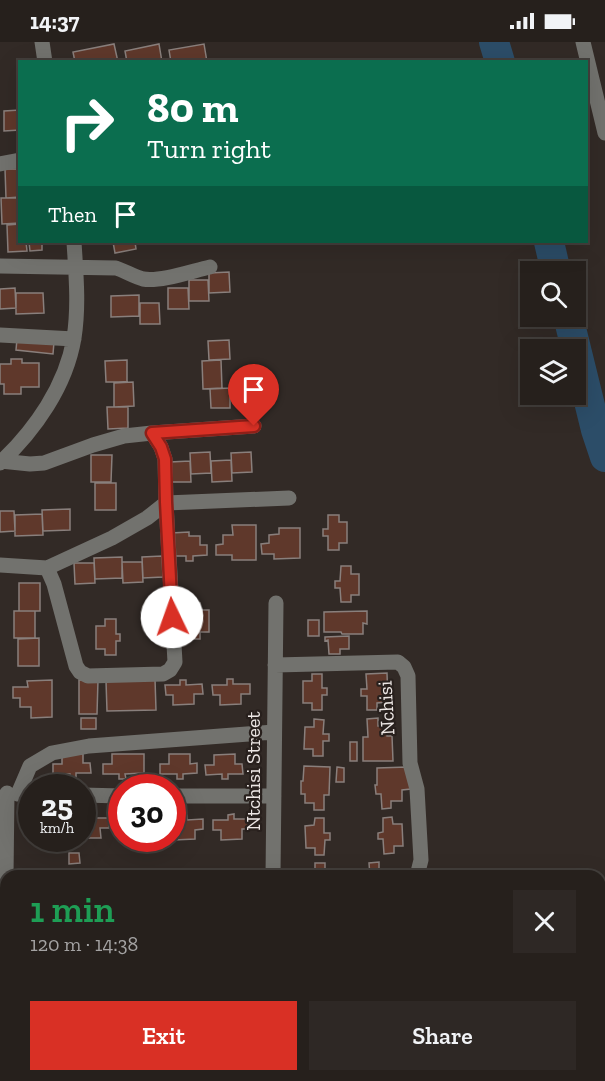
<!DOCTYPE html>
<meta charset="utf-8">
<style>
:root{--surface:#26201c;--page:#2e2825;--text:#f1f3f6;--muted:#a4a3a3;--line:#423e3b;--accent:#d93025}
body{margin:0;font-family:"Zilla Slab",serif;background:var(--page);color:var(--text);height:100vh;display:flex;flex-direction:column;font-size:22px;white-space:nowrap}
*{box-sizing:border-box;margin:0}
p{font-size:20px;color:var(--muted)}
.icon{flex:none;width:33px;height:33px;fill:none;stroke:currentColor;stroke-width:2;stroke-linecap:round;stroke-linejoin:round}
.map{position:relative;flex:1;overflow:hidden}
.details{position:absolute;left:0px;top:828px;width:606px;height:212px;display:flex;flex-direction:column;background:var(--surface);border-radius:18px 18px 0 0;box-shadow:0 6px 24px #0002,0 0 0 2px var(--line)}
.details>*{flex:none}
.hud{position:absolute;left:18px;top:18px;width:570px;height:183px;border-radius:0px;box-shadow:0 6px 24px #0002,0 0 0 2px var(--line);background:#0b6e4f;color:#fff;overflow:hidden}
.fabs{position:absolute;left:520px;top:219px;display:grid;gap:12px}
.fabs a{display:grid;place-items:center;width:66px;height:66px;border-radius:0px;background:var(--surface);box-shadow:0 6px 24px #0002,0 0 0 2px var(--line);font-size:30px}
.speed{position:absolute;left:18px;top:732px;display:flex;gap:12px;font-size:30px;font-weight:700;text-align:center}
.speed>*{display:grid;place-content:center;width:78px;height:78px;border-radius:50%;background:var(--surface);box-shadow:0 6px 24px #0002,0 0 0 2px var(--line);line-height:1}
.speed small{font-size:15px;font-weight:400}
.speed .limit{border:9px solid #d22;background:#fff;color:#111}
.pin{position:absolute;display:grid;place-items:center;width:51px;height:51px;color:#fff;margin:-62px -26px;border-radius:50% 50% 50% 0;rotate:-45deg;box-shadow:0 0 6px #0007}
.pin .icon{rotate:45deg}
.me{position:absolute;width:66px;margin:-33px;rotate:357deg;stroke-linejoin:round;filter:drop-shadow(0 0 4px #0008)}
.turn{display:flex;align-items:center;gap:21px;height:126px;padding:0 30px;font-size:27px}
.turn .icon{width:78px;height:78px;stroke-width:2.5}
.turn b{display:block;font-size:42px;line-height:51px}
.then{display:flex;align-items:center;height:57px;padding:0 30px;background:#0003;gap:12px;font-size:22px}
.round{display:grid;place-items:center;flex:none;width:63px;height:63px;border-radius:0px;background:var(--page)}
.headline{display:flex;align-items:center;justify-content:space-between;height:102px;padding:0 30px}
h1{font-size:36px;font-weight:600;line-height:45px;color:#1e9e55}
.primary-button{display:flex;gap:12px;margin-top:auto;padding:12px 30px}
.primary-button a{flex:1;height:69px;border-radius:0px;background:var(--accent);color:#fff;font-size:24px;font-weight:600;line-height:69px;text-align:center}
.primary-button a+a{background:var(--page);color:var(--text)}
.status{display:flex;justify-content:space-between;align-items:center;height:42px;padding:0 30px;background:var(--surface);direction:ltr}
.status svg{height:16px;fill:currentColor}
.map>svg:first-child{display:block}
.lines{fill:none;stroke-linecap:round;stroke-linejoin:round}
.river{stroke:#2c4d68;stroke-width:30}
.building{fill:#5f382b;stroke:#897f7c;stroke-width:1.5}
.minor{stroke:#72726e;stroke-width:15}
.route-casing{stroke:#8d1f18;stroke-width:15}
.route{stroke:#d93025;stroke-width:10}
.labels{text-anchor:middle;stroke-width:4.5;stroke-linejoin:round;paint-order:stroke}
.street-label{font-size:20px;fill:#ede7e5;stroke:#28201d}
</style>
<div class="status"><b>14:37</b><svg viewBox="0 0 49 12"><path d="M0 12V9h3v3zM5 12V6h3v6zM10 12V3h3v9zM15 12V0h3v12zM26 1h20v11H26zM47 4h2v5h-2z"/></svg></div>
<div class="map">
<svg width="605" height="1039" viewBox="0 0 605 1039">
<rect width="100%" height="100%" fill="#322a26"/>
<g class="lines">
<path class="river" d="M 494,0 L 500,20
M 549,200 L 556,230
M 568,274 L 596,388 L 605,415
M 600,986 L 605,982
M 566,1039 L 567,1034"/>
</g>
<path class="building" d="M 114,2 L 118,20 L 75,20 L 73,10 Z
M 159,2 L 162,20 L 127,20 L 125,9 Z
M 204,2 L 207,20 L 171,20 L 169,8 Z
M 20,68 L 20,88 L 4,89 L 4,69 Z
M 5,127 L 20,127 L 20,155 L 6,156 Z
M 1,156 L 20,156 L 20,181 L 2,182 Z
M 20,182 L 20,200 L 26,200 L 27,209 L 8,210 L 7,183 Z
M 29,200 L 42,200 L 42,208 L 30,209 Z
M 113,200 L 135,200 L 136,207 L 115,211 Z
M 229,230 L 230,250 L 209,251 L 209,231 Z
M 189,238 L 208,238 L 209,259 L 189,259 Z
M 15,246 L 16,266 L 0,267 L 0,247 Z
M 168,246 L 188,246 L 189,267 L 168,267 Z
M 16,251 L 43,251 L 44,271 L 16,272 Z
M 139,253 L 139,274 L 111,275 L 111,254 Z
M 140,261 L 159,261 L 160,282 L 140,282 Z
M 17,297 L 54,300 L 53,312 L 16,308 Z
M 229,298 L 230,317 L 209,318 L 208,299 Z
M 11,317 L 22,317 L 22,321 L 39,321 L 39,345 L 21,345 L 21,352 L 4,352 L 4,342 L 0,342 L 0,322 L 11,322 Z
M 127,318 L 127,340 L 106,340 L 105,319 Z
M 221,318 L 222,346 L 203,347 L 202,319 Z
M 133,340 L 134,364 L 114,365 L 114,341 Z
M 230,346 L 230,366 L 211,366 L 210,347 Z
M 107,365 L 128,365 L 128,386 L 108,387 Z
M 210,410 L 211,431 L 191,432 L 190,411 Z
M 251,410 L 252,430 L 232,431 L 231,411 Z
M 91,413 L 112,413 L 111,440 L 91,440 Z
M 231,418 L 232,439 L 212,440 L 211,419 Z
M 190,419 L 191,440 L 171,440 L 170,420 Z
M 95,441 L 116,441 L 116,468 L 95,468 Z
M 70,467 L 70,488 L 43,489 L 42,468 Z
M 0,469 L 14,469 L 15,489 L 0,490 Z
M 42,472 L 43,493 L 15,494 L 15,473 Z
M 328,473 L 339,473 L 339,480 L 347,480 L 347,501 L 339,501 L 339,508 L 328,508 L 328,494 L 323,494 L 323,487 L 328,487 Z
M 232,483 L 256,483 L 256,518 L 232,518 L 232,513 L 216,513 L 216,503 L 223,502 L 223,493 L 233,493 Z
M 279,486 L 300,486 L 300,516 L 274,517 L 274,512 L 262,512 L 261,502 L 269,501 L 269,493 L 279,492 Z
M 189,490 L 189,494 L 200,494 L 200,503 L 207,503 L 207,513 L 193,514 L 193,519 L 186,519 L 186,514 L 171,514 L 171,491 Z
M 162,514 L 163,535 L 143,536 L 142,515 Z
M 122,515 L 122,536 L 95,537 L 94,516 Z
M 122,520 L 142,520 L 143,540 L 123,541 Z
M 74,521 L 94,521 L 95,541 L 75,542 Z
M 341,524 L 351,524 L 351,532 L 359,532 L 359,553 L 351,553 L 351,560 L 341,560 L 340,546 L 335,546 L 335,539 L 340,539 Z
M 19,541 L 40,541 L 40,569 L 19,569 Z
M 166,561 L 168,592 L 153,594 L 151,562 Z
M 189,561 L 200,561 L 200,568 L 209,568 L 209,590 L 200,590 L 200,597 L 189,597 L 189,583 L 185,583 L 185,576 L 189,576 Z
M 14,569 L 35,569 L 35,596 L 14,596 Z
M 367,569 L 367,582 L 363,581 L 363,592 L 342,592 L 341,590 L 324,590 L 324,570 Z
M 105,577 L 116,577 L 116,592 L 120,592 L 120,599 L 116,599 L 116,613 L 105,613 L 105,607 L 96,607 L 96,584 L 105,584 Z
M 308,578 L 319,578 L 319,594 L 308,594 Z
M 349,594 L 349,607 L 340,607 L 340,612 L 329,612 L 328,598 L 325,599 L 325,595 Z
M 39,596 L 39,624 L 18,624 L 18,597 Z
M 387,631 L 388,660 L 377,661 L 377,668 L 367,668 L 367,654 L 361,654 L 361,647 L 367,647 L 366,632 Z
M 312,632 L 322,632 L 322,646 L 327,646 L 327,653 L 322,653 L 322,668 L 312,668 L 312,661 L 303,661 L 303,639 L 312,639 Z
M 155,637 L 156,668 L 107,669 L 106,639 Z
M 227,637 L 233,637 L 233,642 L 250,642 L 250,652 L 241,652 L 241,662 L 220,663 L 220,653 L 213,653 L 212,643 L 227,643 Z
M 52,638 L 52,675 L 31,676 L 31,665 L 20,665 L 20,656 L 13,656 L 13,645 L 28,645 L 27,639 Z
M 79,638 L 98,638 L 97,672 L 79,672 Z
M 180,638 L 186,638 L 186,643 L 202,642 L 203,652 L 194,652 L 194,662 L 173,663 L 173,653 L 166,653 L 165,643 L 180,643 Z
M 81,676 L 96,676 L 96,687 L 81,687 Z
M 378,676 L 378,684 L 387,684 L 387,694 L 392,694 L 393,719 L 363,719 L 363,695 L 368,695 L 367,677 Z
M 314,677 L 324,678 L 323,692 L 329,692 L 329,699 L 323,699 L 323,714 L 313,714 L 313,707 L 304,707 L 305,685 L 314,685 Z
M 350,700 L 357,700 L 357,719 L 350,719 Z
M 62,712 L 83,712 L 83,721 L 90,721 L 91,731 L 76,731 L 76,737 L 70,737 L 70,732 L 53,732 L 53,722 L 62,722 Z
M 112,712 L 144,712 L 144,731 L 125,732 L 126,737 L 119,737 L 119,732 L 103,732 L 103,722 L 112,722 Z
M 169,712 L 190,712 L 190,722 L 197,721 L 197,731 L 183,732 L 183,737 L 177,737 L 177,732 L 160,732 L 160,722 L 169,722 Z
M 235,712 L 235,722 L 242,722 L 243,732 L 228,732 L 228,737 L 222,737 L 222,732 L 206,733 L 205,723 L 214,723 L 214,713 Z
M 304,724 L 330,725 L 329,753 L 324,753 L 324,768 L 314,768 L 314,761 L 305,761 L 305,752 L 301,752 L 301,739 L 303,739 Z
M 337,725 L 344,726 L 344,740 L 336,740 Z
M 407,725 L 411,747 L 402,748 L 402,759 L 391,759 L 391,766 L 382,767 L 381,752 L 376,752 L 375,743 L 377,743 L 377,726 Z
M 86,771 L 92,771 L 92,776 L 109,776 L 109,786 L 100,786 L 101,796 L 82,796 L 82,777 L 86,777 Z
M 234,772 L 234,777 L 250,777 L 250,787 L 242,787 L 242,797 L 221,798 L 221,788 L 213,788 L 213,778 L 228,778 L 228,773 Z
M 181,773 L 187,773 L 187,778 L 203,777 L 203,787 L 195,788 L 195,797 L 174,798 L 172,778 L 181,778 Z
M 392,775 L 393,782 L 402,782 L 403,804 L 394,804 L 394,811 L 384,812 L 383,797 L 378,797 L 378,791 L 383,790 L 383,776 Z
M 315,776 L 324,776 L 324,791 L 330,791 L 330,798 L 325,798 L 324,813 L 315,813 L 315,806 L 306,806 L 305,784 L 314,783 Z
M 69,811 L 79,811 L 80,821 L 69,822 Z
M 379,820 L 379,827 L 389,827 L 389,834 L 370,834 L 369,821 Z
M 315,821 L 325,821 L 325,834 L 306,834 L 306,828 L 315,828 Z
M 0,874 L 6,874 L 6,899 L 0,899 Z
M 6,937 L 6,964 L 0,938 Z
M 5,968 L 6,971 L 6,1008 L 0,1011 L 0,970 Z
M 6,1022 L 6,1034 L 28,1034 L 28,1035 L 24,1036 L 24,1039 L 3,1039 L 1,1023 Z
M 74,1034 L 86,1034 L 87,1036 L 95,1034 L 96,1039 L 75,1039 Z
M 170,1034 L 191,1034 L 192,1039 L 181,1039 L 180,1037 L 171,1039 Z
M 337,1034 L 358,1034 L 357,1034 L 358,1039 L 339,1039 Z
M 463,1034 L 483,1034 L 484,1039 L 464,1039 Z"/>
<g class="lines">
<path class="minor" d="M 42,0 L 45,20
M 583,0 L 605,91
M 0,122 L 20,118
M 0,224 L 116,226 C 125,229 135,235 143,237 C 161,240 192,229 210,225
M 0,293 L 74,297
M 152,391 L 254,384
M 0,419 L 30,422 L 44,421 L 93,403 L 124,394 L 152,391 L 161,405 L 165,417 L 166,461 L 175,620 L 170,628 L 163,632 L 88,634 L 80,630 L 76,624 L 54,542 L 47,526 L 0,523
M 0,421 C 35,388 66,344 74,296 C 79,264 76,232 74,200
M 47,526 L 112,496 L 147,476 L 166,461 L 289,456
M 275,623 L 398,620 L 404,625 L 408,634 L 410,721 L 417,747 L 421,818 L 417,834
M 18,752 L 30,724 L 52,711 L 89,704 L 274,690
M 82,753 L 122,754
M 172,754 L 274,754
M 6,834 L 7,751
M 273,834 L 276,561
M 132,1034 L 133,1039
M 298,1034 L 300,1039
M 433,1034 L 435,1039"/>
</g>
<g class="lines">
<defs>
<path id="route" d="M 172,575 L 166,460 L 165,417 L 161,405 L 152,391 L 254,384"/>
</defs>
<use href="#route" class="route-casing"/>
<use href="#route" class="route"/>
</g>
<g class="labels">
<g class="street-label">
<text transform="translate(386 666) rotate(-93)" y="7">Nchisi</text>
<text transform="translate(253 729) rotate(-90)" y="7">Ntchisi Street</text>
</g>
</g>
</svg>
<div class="fabs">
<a><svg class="icon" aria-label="search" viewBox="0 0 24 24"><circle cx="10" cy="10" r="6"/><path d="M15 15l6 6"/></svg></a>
<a><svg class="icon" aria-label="layers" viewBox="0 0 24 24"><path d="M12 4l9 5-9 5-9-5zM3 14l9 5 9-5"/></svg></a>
</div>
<div class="speed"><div>25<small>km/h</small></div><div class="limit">30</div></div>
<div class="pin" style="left:254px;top:384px;background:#d93025"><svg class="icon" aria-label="arrive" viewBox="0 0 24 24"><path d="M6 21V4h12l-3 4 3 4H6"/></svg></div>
<svg class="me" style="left:172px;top:575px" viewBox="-20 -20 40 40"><circle r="19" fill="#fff"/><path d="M0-13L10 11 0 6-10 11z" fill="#d93025"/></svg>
<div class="hud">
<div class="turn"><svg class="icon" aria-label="right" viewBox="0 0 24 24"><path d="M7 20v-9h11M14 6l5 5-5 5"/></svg><div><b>80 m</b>Turn right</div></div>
<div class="then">Then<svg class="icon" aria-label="arrive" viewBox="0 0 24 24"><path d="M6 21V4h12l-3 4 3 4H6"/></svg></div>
</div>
<section class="details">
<div class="headline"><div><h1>1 min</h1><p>120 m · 14:38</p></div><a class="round"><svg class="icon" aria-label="close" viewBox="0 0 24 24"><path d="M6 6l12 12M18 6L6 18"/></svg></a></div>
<div class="primary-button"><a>Exit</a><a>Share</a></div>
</section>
</div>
